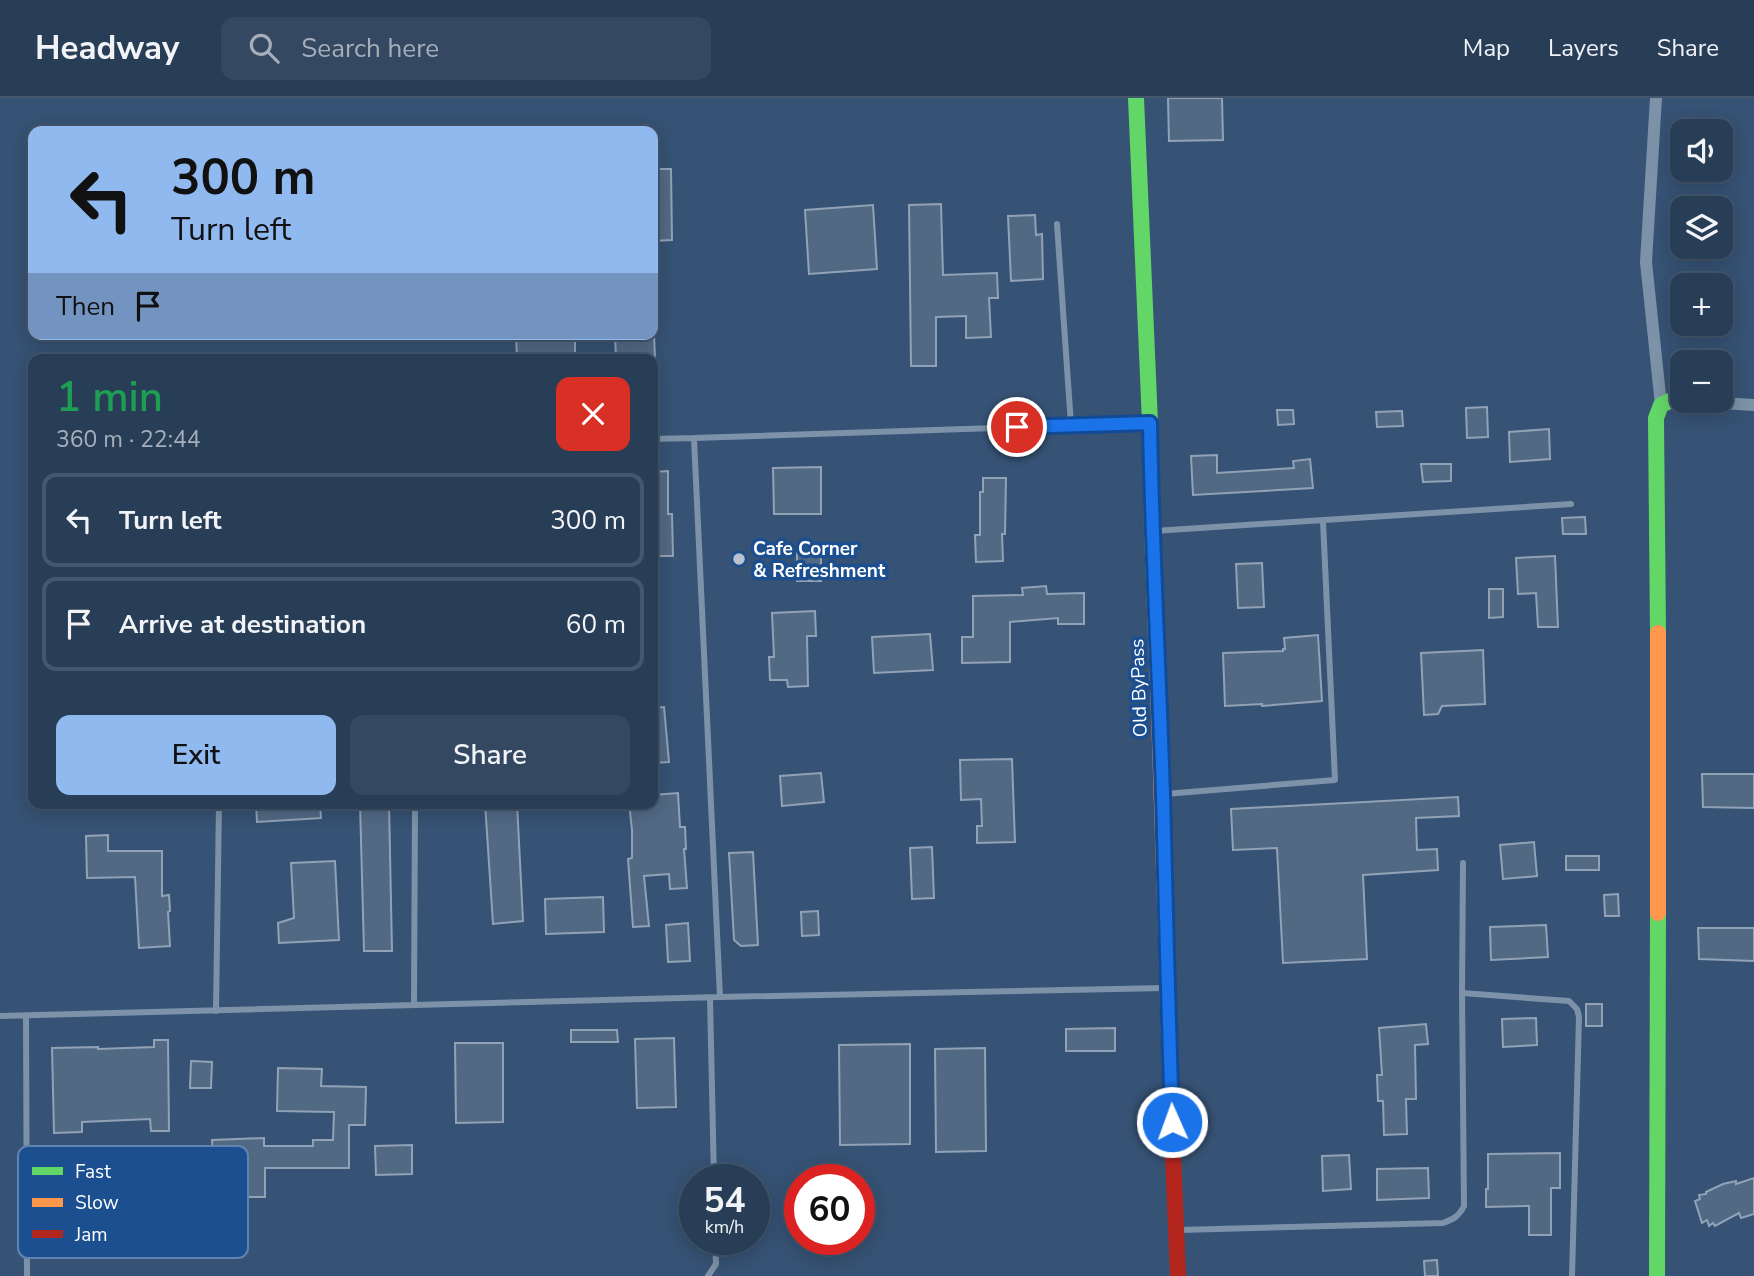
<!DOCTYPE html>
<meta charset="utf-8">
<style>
:root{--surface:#283e57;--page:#344961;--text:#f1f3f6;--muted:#a5aeba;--line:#44576d;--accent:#90b9f0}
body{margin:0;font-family:"Nunito Sans",sans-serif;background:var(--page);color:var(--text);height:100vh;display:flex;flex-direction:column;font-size:26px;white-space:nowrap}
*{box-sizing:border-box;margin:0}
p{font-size:23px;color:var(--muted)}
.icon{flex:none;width:38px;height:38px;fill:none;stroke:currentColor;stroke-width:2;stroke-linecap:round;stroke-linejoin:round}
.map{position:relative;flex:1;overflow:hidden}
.drawer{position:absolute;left:28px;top:256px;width:630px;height:455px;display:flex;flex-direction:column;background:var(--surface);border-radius:14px;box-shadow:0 4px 18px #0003,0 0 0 2px var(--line)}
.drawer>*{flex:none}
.banner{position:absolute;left:28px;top:28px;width:630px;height:214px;border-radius:14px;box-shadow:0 4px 18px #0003,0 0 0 2px var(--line);background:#90b9f0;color:#111;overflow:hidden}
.buttons{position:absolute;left:1670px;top:21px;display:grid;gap:14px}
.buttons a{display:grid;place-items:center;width:63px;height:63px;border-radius:14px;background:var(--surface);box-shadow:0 4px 18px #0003,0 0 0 2px var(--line);font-size:35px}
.speed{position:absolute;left:679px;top:1066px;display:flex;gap:14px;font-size:35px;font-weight:700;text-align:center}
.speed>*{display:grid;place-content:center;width:91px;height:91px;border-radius:50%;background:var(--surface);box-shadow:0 4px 18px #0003,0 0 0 2px var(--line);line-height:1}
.speed small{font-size:18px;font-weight:400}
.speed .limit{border:10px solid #d22;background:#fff;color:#111}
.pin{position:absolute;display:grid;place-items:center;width:60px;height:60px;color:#fff;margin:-30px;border:4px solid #fff;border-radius:50%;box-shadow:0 2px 7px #0007}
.me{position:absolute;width:77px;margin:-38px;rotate:358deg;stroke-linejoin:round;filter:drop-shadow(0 0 5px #0008)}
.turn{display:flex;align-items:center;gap:24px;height:147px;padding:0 28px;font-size:32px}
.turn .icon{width:91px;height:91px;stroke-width:2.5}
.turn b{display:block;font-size:49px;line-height:60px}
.then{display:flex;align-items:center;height:66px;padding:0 28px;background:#0003;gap:14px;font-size:26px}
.round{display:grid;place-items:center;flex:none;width:74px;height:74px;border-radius:14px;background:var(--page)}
.summary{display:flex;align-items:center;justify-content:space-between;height:119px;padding:0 28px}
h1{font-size:42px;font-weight:600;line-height:52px;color:#1e9e55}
.button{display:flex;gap:14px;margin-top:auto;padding:14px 28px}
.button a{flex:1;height:80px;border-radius:14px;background:var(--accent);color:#111;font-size:28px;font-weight:600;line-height:80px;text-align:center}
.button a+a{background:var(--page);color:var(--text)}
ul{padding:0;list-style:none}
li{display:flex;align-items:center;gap:21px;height:94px;margin:0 14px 10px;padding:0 14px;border:4px solid var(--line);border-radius:14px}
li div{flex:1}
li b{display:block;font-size:26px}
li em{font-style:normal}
header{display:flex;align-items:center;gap:42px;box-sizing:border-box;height:98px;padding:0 35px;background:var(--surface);border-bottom:2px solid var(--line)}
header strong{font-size:33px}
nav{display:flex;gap:38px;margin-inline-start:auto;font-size:24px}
.search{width:490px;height:63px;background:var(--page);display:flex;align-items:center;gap:18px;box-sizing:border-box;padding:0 24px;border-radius:14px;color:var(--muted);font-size:26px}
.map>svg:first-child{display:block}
.building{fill:#526984;stroke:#92a2b6;stroke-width:2}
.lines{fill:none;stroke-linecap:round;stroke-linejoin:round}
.lane{stroke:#7d92a8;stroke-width:6}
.street{stroke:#7d92a8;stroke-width:12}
.fast{stroke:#63d668;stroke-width:16}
.slow{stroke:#ff974d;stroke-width:16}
.jam{stroke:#b3261e;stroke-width:16}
.route-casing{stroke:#114b97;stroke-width:18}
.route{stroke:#1a73e8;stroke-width:12}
.poi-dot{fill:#b9c2ce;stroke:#1b4f8f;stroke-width:2.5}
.labels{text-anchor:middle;stroke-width:7;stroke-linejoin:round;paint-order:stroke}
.poi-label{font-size:19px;font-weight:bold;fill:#fff;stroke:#1b4f8f;text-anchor:start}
.street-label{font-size:19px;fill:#fff;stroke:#1b4f8f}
.key{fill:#1b4f8f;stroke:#5f84b1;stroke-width:2}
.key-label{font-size:19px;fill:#fff}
</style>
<header>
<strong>Headway</strong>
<div class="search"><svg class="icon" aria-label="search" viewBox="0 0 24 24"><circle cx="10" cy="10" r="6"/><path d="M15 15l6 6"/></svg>Search here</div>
<nav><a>Map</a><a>Layers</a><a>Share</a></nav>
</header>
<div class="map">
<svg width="1754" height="1178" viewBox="0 0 1754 1178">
<rect width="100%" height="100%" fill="#365274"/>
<path class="building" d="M 1168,0 L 1222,0 L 1223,42 L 1169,43 Z
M 653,71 L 671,71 L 672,142 L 653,143 Z
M 941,106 L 943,177 L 997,175 L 998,200 L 989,200 L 991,239 L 966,240 L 966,218 L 936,219 L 936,268 L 911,268 L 909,107 Z
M 873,107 L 877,171 L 809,176 L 805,112 Z
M 1035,117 L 1036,137 L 1042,136 L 1043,181 L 1011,183 L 1008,118 Z
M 516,236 L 575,236 L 575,261 L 517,261 Z
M 615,236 L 654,236 L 655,261 L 616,261 Z
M 1487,309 L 1488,339 L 1467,340 L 1466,310 Z
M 1277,312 L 1293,312 L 1294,326 L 1278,327 Z
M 1402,313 L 1403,328 L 1377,329 L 1376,314 Z
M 1549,331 L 1550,361 L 1510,364 L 1509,334 Z
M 1217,357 L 1217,375 L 1294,370 L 1293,363 L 1310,361 L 1313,390 L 1193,397 L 1191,358 Z
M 1421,366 L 1451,366 L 1451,383 L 1423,384 Z
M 821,369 L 821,416 L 774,416 L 773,370 Z
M 668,373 L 668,416 L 672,416 L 673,458 L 653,458 L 653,374 Z
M 983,380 L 1006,380 L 1005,436 L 1002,436 L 1003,463 L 976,464 L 975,437 L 980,437 L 980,394 L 983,394 Z
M 1585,419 L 1586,436 L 1563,436 L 1562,420 Z
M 797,452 L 821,452 L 821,483 L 797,483 Z
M 1555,458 L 1558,529 L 1538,529 L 1536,495 L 1518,496 L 1516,460 Z
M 1262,465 L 1264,509 L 1238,510 L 1236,466 Z
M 1046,488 L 1047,496 L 1084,495 L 1084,526 L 1058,526 L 1058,520 L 1010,524 L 1010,564 L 962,565 L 962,539 L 973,539 L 973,498 L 1023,497 L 1022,490 Z
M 1489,491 L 1503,491 L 1503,519 L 1489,520 Z
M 815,513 L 816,538 L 807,538 L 808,588 L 788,589 L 787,582 L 770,582 L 769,559 L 774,559 L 772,515 Z
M 930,536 L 933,572 L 874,575 L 872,539 Z
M 1318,537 L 1322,603 L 1262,608 L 1262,606 L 1225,608 L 1223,555 L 1283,553 L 1283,551 L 1285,551 L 1284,540 Z
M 1483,552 L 1485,606 L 1442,608 L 1438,616 L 1424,617 L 1421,555 Z
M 664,609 L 669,664 L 653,665 L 653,610 Z
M 1012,661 L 1015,744 L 977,745 L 977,728 L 982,728 L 981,701 L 961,702 L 960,662 Z
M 821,675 L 824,704 L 782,708 L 780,678 Z
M 1702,676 L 1754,676 L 1754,710 L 1703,709 Z
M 678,695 L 680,729 L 685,729 L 686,751 L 684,751 L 687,790 L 670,791 L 669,776 L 644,778 L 649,828 L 633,829 L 628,761 L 632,760 L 632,732 L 629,705 L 653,705 L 653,697 Z
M 1458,699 L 1459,718 L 1416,720 L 1417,752 L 1437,751 L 1438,772 L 1363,777 L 1367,861 L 1283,865 L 1277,750 L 1233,752 L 1231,711 Z
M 256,705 L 320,705 L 321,720 L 257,724 Z
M 360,705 L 389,705 L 392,853 L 364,853 Z
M 485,705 L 517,705 L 523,823 L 493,826 Z
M 108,737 L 108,753 L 162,753 L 162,798 L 169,797 L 170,813 L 168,814 L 170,848 L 139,850 L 135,779 L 87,780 L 86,738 Z
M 1534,744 L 1537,778 L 1503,781 L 1500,747 Z
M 932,749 L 934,800 L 912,801 L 910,750 Z
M 753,754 L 758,847 L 741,848 L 734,842 L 729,755 Z
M 1566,758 L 1599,758 L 1599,772 L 1566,772 Z
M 335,763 L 339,842 L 279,845 L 278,825 L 294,820 L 291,765 Z
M 1618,796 L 1619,818 L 1605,818 L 1604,797 Z
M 603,799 L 604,834 L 546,836 L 545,801 Z
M 818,813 L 819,837 L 802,838 L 801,814 Z
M 688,825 L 690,863 L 668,864 L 666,827 Z
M 1546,827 L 1548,859 L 1491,862 L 1490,829 Z
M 1698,830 L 1754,830 L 1754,863 L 1699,861 Z
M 1586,906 L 1602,906 L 1602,928 L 1586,928 Z
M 1536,920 L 1537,947 L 1503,949 L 1502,921 Z
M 1426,926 L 1428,946 L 1415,947 L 1416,1001 L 1406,1001 L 1407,1036 L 1384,1037 L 1383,1003 L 1378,1003 L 1377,977 L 1382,977 L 1379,930 Z
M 1115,930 L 1115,953 L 1066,953 L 1066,931 Z
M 571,932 L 617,932 L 618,944 L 571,944 Z
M 674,940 L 676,1009 L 637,1010 L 635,941 Z
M 154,942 L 168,942 L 169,1033 L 151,1033 L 150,1021 L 82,1024 L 82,1034 L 54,1035 L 52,950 L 98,949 L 98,951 L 154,949 Z
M 455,945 L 503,945 L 503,1024 L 456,1025 Z
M 910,946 L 910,1046 L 840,1047 L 839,947 Z
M 985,950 L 986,1053 L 936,1054 L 935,951 Z
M 191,963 L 212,964 L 211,990 L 190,990 Z
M 278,970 L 322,971 L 321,988 L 366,989 L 365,1027 L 349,1027 L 349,1070 L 265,1070 L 265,1099 L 243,1099 L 242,1058 L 213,1059 L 212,1042 L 264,1040 L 264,1048 L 313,1048 L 313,1042 L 333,1042 L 334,1014 L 277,1013 Z
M 412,1047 L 412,1076 L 376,1077 L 375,1048 Z
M 1560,1055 L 1560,1090 L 1551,1090 L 1551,1137 L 1529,1137 L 1529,1108 L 1486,1109 L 1486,1091 L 1488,1091 L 1488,1056 Z
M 1349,1057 L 1351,1091 L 1323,1093 L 1322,1058 Z
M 1428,1070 L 1429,1100 L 1377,1102 L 1377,1071 Z
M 1754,1080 L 1754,1116 L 1741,1120 L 1739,1115 L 1715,1128 L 1713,1125 L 1709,1128 L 1707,1122 L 1702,1125 L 1695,1103 L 1700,1101 L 1699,1097 L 1706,1096 L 1706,1094 L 1723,1086 L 1736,1083 L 1736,1086 Z
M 1437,1162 L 1438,1178 L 1425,1178 L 1424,1163 Z"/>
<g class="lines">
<path class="lane" d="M 1057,126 L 1071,327
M 694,340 L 720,899
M 653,341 L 694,340 L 1148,325
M 1154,433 L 1571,406
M 1165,696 L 1335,682 L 1323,423
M 1462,895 L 1569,903 L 1577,911 L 1579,919 L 1572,1178
M 710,900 L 714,1082
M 414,907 L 415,705
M 216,913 L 219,705
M 0,918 L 720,899 L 1165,890
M 26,918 L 27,1178
M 1180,1132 L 1443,1125 C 1454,1121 1459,1118 1464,1108 L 1462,895 L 1463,765
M 708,1178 L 716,1166 L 715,1141"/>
<path class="street" d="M 1656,0 L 1646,164 L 1661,307
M 1689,303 L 1754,307"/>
<path class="fast" d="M 1136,0 L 1150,325 L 1152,433 L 1156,540
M 1658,535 L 1656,320 L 1661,307 L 1672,302 L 1682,302
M 1657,1178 L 1658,815"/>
<path class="slow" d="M 1658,535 L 1658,815
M 1156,540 C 1163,704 1166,868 1172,1032"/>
<path class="jam" d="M 1172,1032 L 1178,1178"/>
</g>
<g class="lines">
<defs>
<path id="route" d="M 1017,329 L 1150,325 C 1152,448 1159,572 1163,696 C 1166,805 1168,915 1172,1024"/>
</defs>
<use href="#route" class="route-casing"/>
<use href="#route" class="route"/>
</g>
<circle class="poi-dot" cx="739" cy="461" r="7"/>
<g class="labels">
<g class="poi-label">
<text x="753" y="457">Cafe Corner<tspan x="753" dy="22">&amp; Refreshment</tspan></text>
</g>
<g class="street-label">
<text transform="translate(1138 590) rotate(-92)" y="7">Old ByPass</text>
</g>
</g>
<rect x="18" y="1048" width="230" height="112" rx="10" class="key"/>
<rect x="32" y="1069" width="31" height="8" fill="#63d668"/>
<rect x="32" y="1100" width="31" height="9" fill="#ff974d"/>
<rect x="32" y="1132" width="31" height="8" fill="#b3261e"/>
<g class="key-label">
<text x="75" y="1080">Fast</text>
<text x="75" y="1111">Slow</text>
<text x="75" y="1143">Jam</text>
</g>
</svg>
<div class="buttons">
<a><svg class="icon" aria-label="sound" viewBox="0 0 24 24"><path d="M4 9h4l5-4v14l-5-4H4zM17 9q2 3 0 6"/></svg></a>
<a><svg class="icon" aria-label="layers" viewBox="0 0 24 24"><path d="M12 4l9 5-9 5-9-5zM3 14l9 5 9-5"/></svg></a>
<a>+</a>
<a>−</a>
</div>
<div class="speed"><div>54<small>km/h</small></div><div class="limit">60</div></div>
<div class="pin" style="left:1017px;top:329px;background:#d93025"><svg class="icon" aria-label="arrive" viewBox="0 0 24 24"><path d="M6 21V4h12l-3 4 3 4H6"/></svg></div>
<svg class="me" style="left:1172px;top:1024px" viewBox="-20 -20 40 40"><circle r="17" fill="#1a73e8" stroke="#fff" stroke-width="3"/><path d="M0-11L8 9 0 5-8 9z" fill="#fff"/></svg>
<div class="banner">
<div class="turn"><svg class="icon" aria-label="left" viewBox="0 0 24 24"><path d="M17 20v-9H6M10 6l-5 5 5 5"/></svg><div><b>300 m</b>Turn left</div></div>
<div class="then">Then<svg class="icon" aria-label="arrive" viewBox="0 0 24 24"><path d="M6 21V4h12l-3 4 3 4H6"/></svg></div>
</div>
<section class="drawer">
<div class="summary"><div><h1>1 min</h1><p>360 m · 22:44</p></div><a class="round" style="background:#d93025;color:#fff"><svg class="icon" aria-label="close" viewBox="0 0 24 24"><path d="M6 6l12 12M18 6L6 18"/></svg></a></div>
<ul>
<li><svg class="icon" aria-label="left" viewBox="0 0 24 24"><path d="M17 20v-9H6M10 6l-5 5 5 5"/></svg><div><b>Turn left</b></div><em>300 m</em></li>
<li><svg class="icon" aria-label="arrive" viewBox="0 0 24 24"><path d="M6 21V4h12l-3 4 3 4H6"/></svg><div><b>Arrive at destination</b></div><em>60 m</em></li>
</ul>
<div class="button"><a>Exit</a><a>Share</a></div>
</section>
</div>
